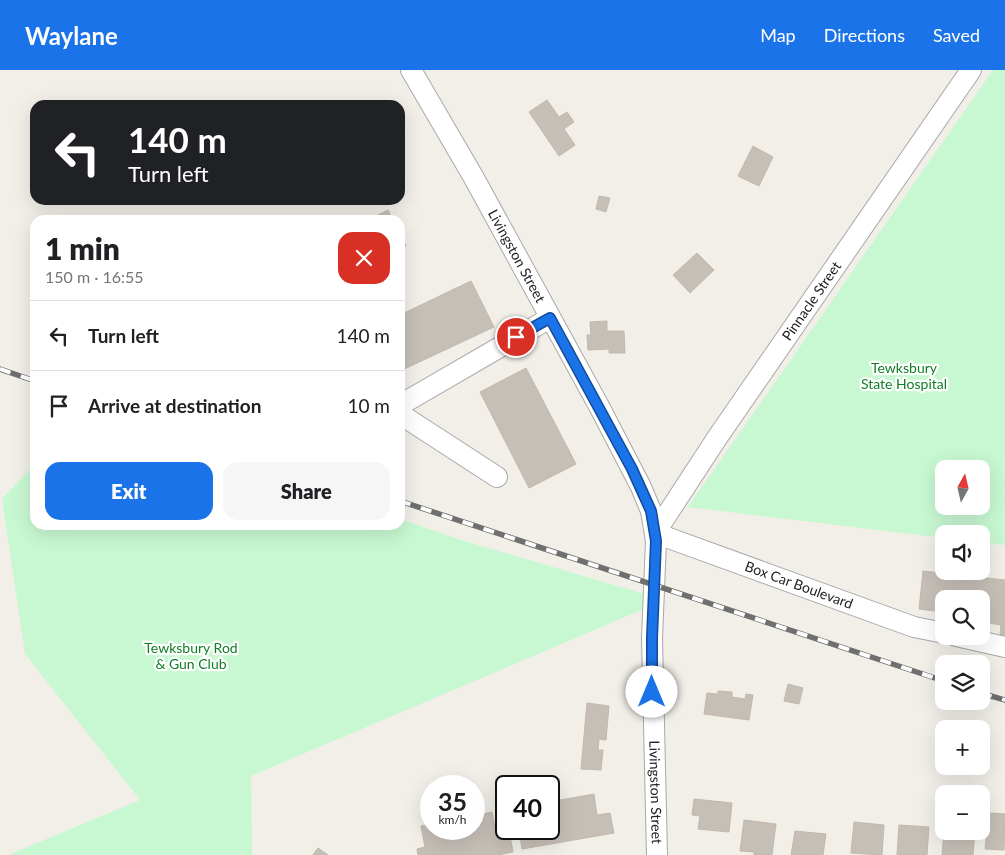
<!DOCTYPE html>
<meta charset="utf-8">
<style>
:root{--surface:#fff;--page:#f6f6f6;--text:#202124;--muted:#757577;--line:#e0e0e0;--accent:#1a73e8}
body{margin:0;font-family:Lato,sans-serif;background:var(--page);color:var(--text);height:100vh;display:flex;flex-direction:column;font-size:19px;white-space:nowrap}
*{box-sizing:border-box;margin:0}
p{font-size:16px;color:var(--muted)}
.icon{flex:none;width:28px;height:28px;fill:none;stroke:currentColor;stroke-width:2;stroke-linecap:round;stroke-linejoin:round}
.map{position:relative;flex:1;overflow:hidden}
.sheet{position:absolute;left:30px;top:145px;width:375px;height:315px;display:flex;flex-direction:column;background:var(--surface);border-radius:15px;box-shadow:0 5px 20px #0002}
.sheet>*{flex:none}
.banner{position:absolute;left:30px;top:30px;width:375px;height:105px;border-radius:15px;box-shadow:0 5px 20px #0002;background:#202124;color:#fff;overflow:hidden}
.needle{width:32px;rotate:8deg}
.tools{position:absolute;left:935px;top:390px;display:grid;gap:10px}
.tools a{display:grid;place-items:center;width:55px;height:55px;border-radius:10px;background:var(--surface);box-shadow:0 5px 20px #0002;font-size:25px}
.speed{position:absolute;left:420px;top:705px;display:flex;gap:10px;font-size:25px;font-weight:700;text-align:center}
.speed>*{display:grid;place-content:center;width:65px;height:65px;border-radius:50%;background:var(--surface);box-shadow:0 5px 20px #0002;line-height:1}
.speed small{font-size:12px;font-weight:400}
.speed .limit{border:2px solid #111;border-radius:8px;background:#fff;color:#111}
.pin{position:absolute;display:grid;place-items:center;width:42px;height:42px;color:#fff;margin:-21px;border:2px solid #fff;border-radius:50%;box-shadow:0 1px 5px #0007}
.me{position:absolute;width:55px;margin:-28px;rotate:0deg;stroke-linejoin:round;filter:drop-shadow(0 0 4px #0008)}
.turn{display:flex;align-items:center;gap:18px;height:105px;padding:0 15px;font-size:22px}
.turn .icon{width:65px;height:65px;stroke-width:2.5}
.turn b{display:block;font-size:35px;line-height:42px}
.round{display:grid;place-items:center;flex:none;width:52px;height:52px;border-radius:15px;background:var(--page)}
.headline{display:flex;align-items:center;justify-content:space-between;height:85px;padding:0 15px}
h1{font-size:30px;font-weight:800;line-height:38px}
.cta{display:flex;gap:10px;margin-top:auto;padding:10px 15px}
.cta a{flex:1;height:58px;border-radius:15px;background:var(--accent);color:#fff;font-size:20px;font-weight:800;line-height:58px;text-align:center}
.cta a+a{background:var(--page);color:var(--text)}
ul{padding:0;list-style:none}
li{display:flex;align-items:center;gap:15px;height:70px;padding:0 15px;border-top:1px solid var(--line)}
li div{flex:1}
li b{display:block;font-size:19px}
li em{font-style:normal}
header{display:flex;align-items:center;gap:30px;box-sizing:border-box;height:70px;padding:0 25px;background:var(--accent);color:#fff}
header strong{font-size:24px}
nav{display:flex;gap:28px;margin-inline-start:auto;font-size:18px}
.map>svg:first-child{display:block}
.park{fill:#c8f8d2;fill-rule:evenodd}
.building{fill:#c6bfb8;stroke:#c2b8ab}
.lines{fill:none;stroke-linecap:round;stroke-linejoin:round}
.minor-casing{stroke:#a8a8a8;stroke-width:22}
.minor{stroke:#fff;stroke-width:20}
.rail-casing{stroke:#6f6f6f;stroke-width:5.5}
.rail{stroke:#fff;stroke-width:4;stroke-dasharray:11;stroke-linecap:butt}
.route-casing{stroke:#114b97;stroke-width:12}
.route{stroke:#1a73e8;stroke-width:9}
.labels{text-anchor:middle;stroke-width:4.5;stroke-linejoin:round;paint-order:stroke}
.street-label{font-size:14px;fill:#212121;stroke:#fff}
.park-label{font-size:14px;fill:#107e26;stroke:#fff}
</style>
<header>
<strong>Waylane</strong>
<nav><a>Map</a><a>Directions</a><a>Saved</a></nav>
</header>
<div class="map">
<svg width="1005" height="785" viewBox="0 0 1005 785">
<rect width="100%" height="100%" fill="#f1efe8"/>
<path class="park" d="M 993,0 L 1005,0 L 1005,475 L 981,472 L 981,464 L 944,464 L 944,468 L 688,437 ZM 944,399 L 981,399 L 981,436 L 944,436 Z
M 35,394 L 35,455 L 400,455 L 400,449 L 461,470 L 665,530 L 251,706 L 252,785 L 8,785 L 140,730 L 25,584 L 2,429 Z"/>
<path class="building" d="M 547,30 L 559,47 L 567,42 L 574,52 L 564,59 L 575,75 L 559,86 L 529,42 Z
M 753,76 L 773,87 L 759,116 L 738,106 Z
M 599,126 L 610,128 L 606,142 L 596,139 Z
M 388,140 L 393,150 L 368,150 Z
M 400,164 L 406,176 L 400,179 Z
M 697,183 L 714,200 L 690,223 L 673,205 Z
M 471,211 L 494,257 L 400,301 L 400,245 Z
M 607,251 L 607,261 L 624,261 L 625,283 L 609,283 L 609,279 L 588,280 L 587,265 L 591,265 L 590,252 Z
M 526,298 L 576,394 L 529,418 L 480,322 Z
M 923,501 L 1005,510 L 1005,565 L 1000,565 L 1001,555 L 981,552 L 981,529 L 944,529 L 944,542 L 919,539 Z
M 788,614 L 803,618 L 799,634 L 784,631 Z
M 718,621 L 732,622 L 732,627 L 745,629 L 746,624 L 753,625 L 749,650 L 704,644 L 707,623 L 718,624 Z
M 587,633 L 609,636 L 606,670 L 599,669 L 598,680 L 603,680 L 601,700 L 581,699 Z
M 594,724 L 597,745 L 610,743 L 614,763 L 522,779 L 519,759 L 549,759 L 549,732 Z
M 694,729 L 732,733 L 729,762 L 698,759 L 700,746 L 692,745 Z
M 492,742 L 496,763 L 509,760 L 513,782 L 498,785 L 418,785 L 417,779 L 425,777 L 421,756 L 431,754 L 431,759 L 474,759 L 474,746 Z
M 989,743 L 1005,744 L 1004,780 L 985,779 Z
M 744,750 L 776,754 L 772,785 L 754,785 L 754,782 L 740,781 Z
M 854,752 L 884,755 L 882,785 L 851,783 Z
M 899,755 L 929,757 L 927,785 L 897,785 Z
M 795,761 L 826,764 L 823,785 L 791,785 Z
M 944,761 L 975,761 L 973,785 L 942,785 Z
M 318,778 L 328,785 L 313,785 Z"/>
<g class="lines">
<defs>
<g id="minor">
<path id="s1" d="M 411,0 L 474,108 L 600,338 L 641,417 L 651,441 L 656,471 L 652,568 L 657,785"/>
<path d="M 400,335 L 550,248"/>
<path d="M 400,344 L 497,407"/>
<path id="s2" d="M 944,563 L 914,557 L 655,463 L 717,368 L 971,0"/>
<path d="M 956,566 L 1005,577"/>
</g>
</defs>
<use href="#minor" class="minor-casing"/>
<use href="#minor" class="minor"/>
<defs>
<path id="rail" d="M 0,299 L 35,311
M 400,431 L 944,611
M 981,623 L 1005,630"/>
</defs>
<use href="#rail" class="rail-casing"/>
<use href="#rail" class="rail"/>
</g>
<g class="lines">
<defs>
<path id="route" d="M 516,267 L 550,248 L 632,399 L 651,441 L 656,471 L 652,568 L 652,622"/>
</defs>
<use href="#route" class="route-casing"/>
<use href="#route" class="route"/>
</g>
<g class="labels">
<g class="street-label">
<text dy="5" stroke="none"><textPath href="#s1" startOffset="214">Livingston Street</textPath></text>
<text dy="5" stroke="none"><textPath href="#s2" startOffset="586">Pinnacle Street</textPath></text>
<text transform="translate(799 515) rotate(20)" y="5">Box Car Boulevard</text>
<text dy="5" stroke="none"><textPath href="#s1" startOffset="784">Livingston Street</textPath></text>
</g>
<g class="park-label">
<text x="904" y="303">Tewksbury<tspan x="904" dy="16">State Hospital</tspan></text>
<text x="191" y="583">Tewksbury Rod<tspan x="191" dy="16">&amp; Gun Club</tspan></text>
</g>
</g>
</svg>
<div class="tools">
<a><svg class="needle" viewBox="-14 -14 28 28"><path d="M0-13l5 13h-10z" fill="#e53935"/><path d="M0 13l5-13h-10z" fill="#757577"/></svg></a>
<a><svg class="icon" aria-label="sound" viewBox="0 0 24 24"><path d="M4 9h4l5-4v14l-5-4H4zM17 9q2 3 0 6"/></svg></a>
<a><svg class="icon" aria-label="search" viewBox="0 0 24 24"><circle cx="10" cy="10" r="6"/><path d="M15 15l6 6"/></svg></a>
<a><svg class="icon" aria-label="layers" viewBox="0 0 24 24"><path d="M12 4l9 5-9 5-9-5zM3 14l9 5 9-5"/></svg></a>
<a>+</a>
<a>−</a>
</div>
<div class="speed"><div>35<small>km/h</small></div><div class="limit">40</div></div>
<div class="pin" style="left:516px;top:267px;background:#d93025"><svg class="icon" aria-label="arrive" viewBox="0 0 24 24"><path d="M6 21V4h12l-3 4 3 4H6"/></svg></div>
<svg class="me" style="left:652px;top:622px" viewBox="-20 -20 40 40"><circle r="19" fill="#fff"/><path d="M0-13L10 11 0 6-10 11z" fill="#1a73e8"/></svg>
<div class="banner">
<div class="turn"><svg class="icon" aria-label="left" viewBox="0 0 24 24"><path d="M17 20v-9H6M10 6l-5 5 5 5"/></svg><div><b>140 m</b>Turn left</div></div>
</div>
<section class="sheet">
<div class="headline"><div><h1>1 min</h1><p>150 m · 16:55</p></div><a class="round" style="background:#d93025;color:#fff"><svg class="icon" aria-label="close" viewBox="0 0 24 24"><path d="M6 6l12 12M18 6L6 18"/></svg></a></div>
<ul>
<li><svg class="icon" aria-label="left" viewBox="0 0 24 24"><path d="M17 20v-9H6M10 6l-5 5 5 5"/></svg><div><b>Turn left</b></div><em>140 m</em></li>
<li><svg class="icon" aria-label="arrive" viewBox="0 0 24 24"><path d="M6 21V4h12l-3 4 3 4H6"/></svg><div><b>Arrive at destination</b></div><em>10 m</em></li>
</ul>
<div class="cta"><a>Exit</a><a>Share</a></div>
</section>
</div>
